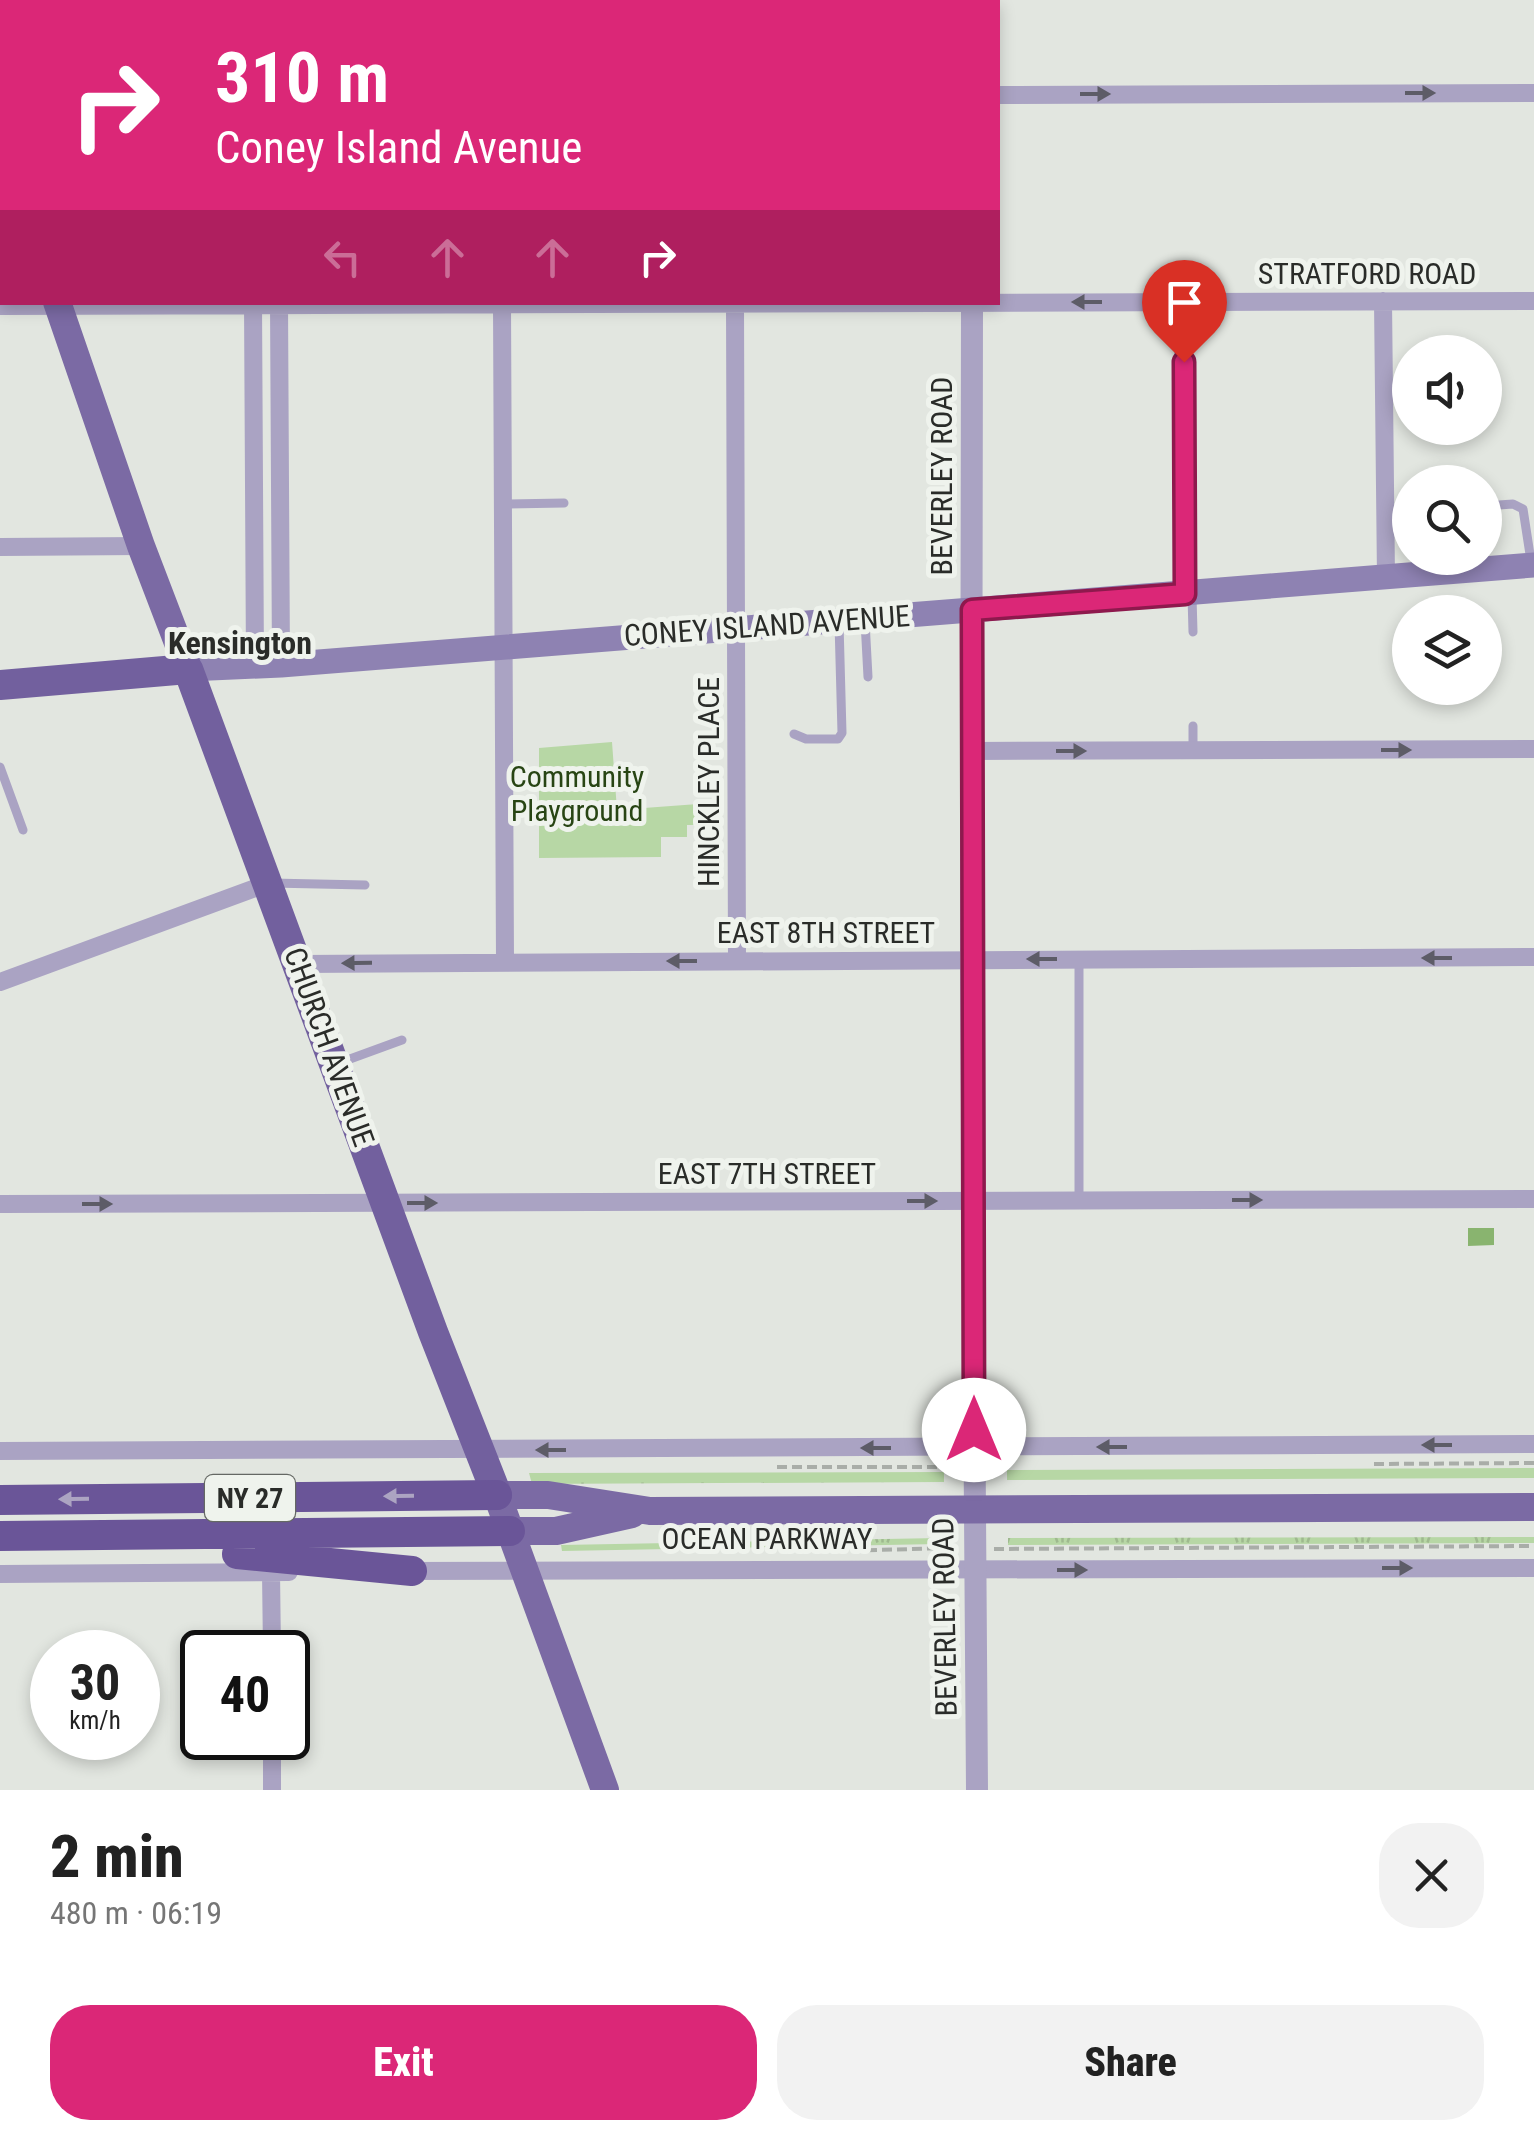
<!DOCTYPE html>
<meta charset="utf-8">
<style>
:root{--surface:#fff;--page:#f2f2f2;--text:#222;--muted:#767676;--accent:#db2777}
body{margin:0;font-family:"Roboto Condensed",sans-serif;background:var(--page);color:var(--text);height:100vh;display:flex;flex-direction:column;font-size:38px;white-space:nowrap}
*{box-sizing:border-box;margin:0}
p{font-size:32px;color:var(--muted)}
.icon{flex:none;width:55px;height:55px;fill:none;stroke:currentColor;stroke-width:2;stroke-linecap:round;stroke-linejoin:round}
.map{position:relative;height:1790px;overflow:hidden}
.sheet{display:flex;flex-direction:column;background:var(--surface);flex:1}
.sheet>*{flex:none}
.top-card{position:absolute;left:0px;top:0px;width:1000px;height:305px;box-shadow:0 5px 15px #0003;background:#db2777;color:#fff;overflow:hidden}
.controls{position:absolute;left:1392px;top:335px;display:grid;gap:20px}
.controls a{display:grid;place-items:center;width:110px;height:110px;border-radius:50%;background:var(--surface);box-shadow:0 5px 15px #0003;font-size:50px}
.speed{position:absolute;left:30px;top:1630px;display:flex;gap:20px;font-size:50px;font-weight:700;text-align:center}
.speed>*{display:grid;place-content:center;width:130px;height:130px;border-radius:50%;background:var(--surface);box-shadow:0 5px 15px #0003;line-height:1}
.speed small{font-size:25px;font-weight:400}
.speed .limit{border:5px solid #111;border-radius:15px;background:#fff;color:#111}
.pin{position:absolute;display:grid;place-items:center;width:85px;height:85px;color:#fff;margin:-102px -42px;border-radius:50% 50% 50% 0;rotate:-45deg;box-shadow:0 0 10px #0007}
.pin .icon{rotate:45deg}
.me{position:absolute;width:110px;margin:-55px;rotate:0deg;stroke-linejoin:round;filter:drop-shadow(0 0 8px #0008)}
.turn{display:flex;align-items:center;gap:35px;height:210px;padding:0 50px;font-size:45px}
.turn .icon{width:130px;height:130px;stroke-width:2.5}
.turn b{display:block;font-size:70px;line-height:85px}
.lanes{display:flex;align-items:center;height:95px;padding:0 50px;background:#0003;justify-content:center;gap:50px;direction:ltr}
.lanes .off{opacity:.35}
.round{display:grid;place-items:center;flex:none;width:105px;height:105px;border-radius:40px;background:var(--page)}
.headline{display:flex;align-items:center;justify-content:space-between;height:170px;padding:0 50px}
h1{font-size:60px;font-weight:800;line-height:75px}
.button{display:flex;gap:20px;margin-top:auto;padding:20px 50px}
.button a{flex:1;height:115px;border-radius:40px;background:var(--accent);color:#fff;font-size:40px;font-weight:800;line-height:115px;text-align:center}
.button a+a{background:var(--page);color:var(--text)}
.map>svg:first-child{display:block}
.grass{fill:url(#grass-tufts)}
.park{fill:#b7d7a5}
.water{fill:#89b46f}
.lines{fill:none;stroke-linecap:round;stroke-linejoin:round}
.path{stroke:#a9ada8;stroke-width:4;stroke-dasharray:10 5;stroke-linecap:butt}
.service{stroke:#aaa3c3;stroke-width:9}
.minor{stroke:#aaa3c3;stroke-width:18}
.tertiary{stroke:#aaa3c3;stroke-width:22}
.secondary{stroke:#8e82b2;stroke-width:25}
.primary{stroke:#7b6aa4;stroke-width:28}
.trunk{stroke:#72609e;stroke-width:30}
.motorway{stroke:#6a5598;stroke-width:30}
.oneway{fill:#5d5c67}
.oneway2{fill:#aca4c2}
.route-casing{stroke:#8e194d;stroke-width:25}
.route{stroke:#db2777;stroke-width:18}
.labels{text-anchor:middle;stroke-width:10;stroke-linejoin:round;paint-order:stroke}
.shield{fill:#eff3ed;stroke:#656864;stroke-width:2.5}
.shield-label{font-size:28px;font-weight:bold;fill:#2a2c29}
.street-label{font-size:30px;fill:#2a2c29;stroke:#eff3ed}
.park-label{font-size:30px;fill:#284514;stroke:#eff3ed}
.neighbourhood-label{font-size:32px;font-weight:bold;fill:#2a2c29;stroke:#eff3ed}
</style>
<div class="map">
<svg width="1534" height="1790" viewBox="0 0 1534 1790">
<defs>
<pattern id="grass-tufts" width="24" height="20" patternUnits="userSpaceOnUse" patternTransform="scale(2.5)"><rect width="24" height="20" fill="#b7d7a5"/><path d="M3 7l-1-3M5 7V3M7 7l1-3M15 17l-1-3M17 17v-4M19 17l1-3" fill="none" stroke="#9eb98e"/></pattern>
</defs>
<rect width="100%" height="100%" fill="#e2e6e0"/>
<path class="grass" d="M 1534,1468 L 1534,1478 L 1007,1480 L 1007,1470 Z
M 944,1472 L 944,1482 L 532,1484 L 529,1473 Z
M 1534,1537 L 1534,1543 L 1008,1545 L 1008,1538 Z
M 939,1538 L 940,1544 L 562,1551 L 561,1545 Z"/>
<path class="park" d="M 612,742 L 617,810 L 698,804 L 698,825 L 687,825 L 687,837 L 661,837 L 661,857 L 539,858 L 539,748 Z"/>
<path class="water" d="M 1468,1228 L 1494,1228 L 1494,1245 L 1468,1246 Z"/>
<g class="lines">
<path class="path" d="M 1374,1464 L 1534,1463
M 777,1467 L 944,1467 L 955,1474
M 994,1549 L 1534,1546
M 837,1551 L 949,1548 L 956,1552"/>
<path class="service" d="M 503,504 L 564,503
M 1485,506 L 1513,504 L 1523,509 L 1531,561
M 1192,596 L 1193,632
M 865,621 L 868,677
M 1193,726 L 1193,750
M 794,734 L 806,739 L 838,739 L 842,733 L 839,623
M 0,767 L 23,830
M 271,883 L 365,885
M 339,1063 L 402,1040
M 1079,1201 L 1079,959"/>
<path class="minor" d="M 251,0 L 251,2
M 278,0 L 278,2
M 998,95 L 1534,93
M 0,99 L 2,99
M 1383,301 L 1386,578
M 253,302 L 255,666
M 279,302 L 281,665
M 1183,302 L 1185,594
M 735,304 L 737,961
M 502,305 L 505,961
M 0,306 L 1534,301
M 0,547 L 141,546
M 973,751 L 1534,749
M 299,964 L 1534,957
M 0,982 L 269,883
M 0,1204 L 1534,1199
M 0,1451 L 1534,1444
M 405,1571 L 1534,1568
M 271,1572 L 272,1652
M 0,1574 L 289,1572
M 272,1738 L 272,1790"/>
<path class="tertiary" d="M 971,0 L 971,2
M 972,302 L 971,960 L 977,1790"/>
<path class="secondary" d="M 188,669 L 281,665 L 1534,565"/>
<path class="primary" d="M 0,137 L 2,145
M 57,302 L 141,546 L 188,669
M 510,1531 L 556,1531 L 632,1514
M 605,1790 L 497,1495 L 548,1495 L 650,1511 L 1534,1507"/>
<path class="trunk" d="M 0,685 L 188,669 L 433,1332 L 497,1495"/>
<path class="motorway" d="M 0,1500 L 497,1495
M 0,1536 L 510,1531
M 237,1554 L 412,1571"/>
</g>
<defs><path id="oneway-solid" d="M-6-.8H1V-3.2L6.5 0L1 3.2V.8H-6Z" transform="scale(2.5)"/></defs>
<g class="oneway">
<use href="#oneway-solid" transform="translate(1420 93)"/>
<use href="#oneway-solid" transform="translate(1095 94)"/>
<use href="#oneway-solid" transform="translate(1087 302) rotate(180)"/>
<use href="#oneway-solid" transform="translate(1396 750)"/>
<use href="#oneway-solid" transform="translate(1071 751)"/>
<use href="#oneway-solid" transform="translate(1437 958) rotate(180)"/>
<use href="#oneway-solid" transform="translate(1042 959) rotate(180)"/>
<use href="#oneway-solid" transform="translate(682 961) rotate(180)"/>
<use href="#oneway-solid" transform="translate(357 963) rotate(179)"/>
<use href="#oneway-solid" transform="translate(1247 1200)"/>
<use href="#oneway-solid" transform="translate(922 1201)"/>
<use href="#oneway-solid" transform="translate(422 1203)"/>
<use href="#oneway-solid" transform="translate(97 1204)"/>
<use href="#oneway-solid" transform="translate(1437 1445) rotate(180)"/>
<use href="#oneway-solid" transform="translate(1112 1447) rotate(180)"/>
<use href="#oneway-solid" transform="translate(876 1448) rotate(180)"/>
<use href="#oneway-solid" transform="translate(551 1450) rotate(180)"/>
<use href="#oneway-solid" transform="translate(1397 1568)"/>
<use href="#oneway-solid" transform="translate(1072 1570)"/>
</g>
<g class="oneway2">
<use href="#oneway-solid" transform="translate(399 1496) rotate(179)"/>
<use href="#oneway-solid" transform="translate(74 1499) rotate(179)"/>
</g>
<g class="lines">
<defs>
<path id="route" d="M 974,1430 L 972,610 L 1185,594 L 1184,362"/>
</defs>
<use href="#route" class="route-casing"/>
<use href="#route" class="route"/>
</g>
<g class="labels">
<rect class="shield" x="205" y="1475" width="90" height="46" rx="8"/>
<g class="shield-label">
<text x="250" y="1508">NY 27</text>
</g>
<g class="street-label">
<text x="1367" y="284">STRATFORD ROAD</text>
<text transform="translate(942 476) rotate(-90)" y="10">BEVERLEY ROAD</text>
<text transform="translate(767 626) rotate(-4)" y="10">CONEY ISLAND AVENUE</text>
<text transform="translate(709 782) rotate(-90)" y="10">HINCKLEY PLACE</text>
<text x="826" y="943">EAST 8TH STREET</text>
<text transform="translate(329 1047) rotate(70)" y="10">CHURCH AVENUE</text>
<text x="767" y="1184">EAST 7TH STREET</text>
<text x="767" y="1549">OCEAN PARKWAY</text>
<text transform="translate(945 1617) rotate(-91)" y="10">BEVERLEY ROAD</text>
</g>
<g class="park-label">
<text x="577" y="787">Community<tspan x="577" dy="34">Playground</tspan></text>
</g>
<g class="neighbourhood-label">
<text x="240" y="654">Kensington</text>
</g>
</g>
</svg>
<div class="controls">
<a><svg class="icon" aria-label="sound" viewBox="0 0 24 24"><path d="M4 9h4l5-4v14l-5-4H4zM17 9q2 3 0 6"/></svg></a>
<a><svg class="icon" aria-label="search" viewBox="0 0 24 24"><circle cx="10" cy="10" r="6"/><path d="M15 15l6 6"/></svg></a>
<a><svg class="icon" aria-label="layers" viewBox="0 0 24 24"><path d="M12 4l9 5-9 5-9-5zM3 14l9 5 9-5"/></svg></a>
</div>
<div class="speed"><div>30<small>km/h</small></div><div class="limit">40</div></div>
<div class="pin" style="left:1184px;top:362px;background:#d93025"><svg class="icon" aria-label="arrive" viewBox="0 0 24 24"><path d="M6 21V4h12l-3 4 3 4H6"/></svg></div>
<svg class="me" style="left:974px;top:1430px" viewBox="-20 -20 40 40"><circle r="19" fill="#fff"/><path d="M0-13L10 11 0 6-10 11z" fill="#db2777"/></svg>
<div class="top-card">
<div class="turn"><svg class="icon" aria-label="right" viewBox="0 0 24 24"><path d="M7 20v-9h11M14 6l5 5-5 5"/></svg><div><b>310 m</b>Coney Island Avenue</div></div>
<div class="lanes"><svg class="icon off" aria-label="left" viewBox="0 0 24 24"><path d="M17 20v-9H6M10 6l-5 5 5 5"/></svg><svg class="icon off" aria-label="ahead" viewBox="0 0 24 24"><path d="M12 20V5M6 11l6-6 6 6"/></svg><svg class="icon off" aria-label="ahead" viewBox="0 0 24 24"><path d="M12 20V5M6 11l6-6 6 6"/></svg><svg class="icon" aria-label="right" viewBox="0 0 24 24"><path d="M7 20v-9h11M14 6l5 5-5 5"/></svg></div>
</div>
</div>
<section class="sheet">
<div class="headline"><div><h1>2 min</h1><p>480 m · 06:19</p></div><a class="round"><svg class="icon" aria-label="close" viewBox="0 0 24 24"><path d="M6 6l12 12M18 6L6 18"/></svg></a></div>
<div class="button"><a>Exit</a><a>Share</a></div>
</section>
